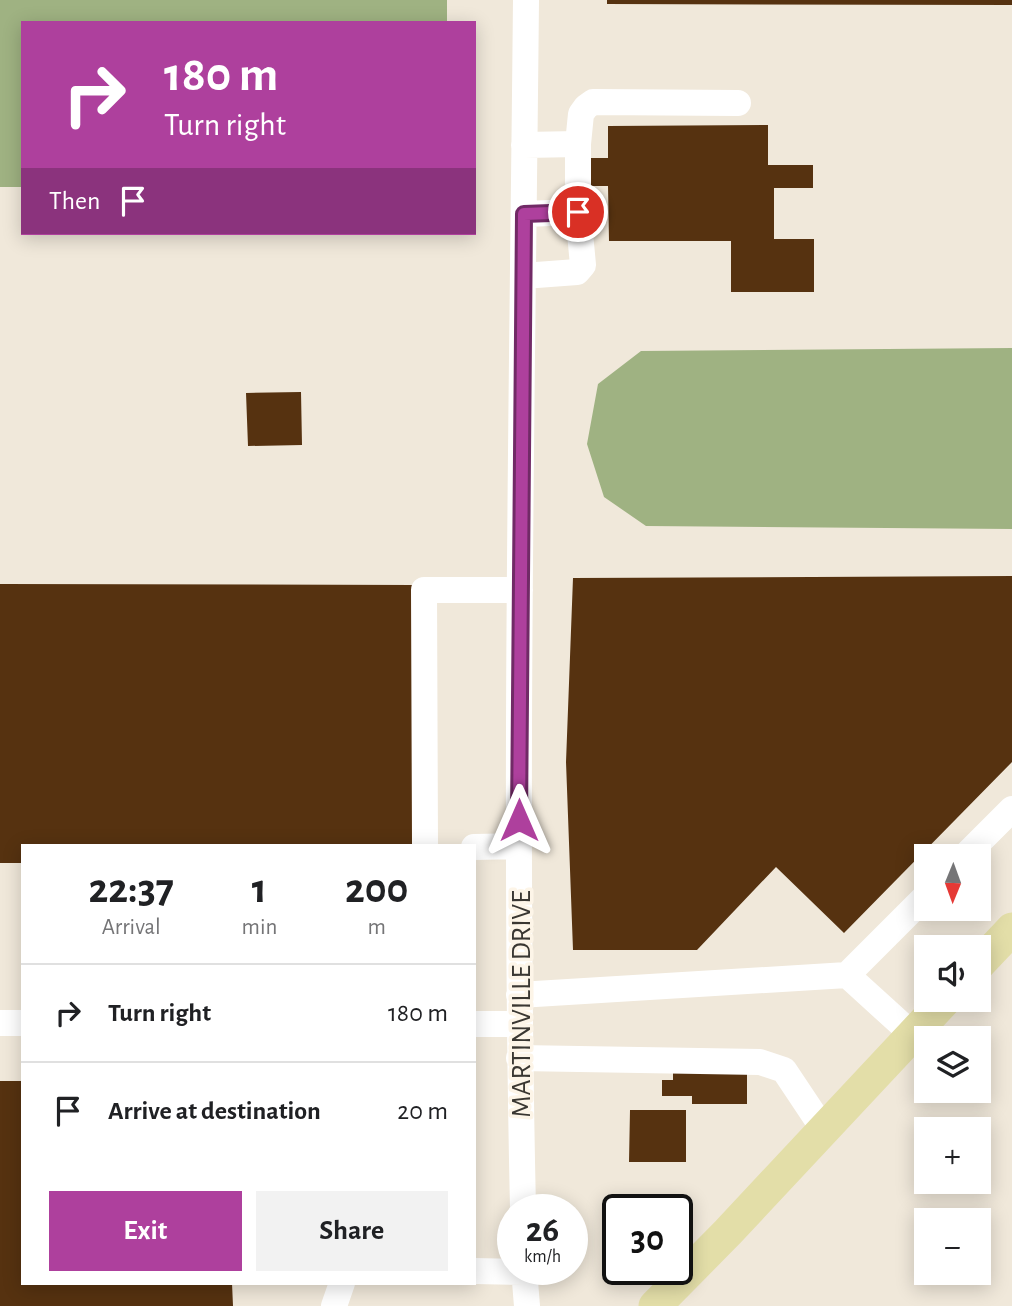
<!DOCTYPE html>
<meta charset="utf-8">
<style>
:root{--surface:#fff;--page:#f2f2f2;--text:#202124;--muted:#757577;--line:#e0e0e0;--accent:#ae409d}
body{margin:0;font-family:"Alegreya Sans",sans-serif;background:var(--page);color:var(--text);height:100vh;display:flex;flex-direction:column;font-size:26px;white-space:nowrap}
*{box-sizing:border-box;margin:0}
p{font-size:23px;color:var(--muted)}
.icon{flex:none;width:38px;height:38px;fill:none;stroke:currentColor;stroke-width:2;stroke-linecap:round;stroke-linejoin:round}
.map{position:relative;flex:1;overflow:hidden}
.side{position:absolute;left:21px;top:844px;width:455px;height:441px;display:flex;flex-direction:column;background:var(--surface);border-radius:0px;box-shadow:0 4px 18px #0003}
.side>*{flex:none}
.top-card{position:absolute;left:21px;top:21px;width:455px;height:214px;border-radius:0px;box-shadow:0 4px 18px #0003;background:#ae409d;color:#fff;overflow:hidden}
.needle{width:46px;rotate:181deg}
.buttons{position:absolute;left:914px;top:844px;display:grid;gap:14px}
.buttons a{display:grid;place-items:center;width:77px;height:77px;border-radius:0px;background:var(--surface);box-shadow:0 4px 18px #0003;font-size:35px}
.speed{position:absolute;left:497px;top:1194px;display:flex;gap:14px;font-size:35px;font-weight:700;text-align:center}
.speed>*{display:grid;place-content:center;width:91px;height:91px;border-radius:50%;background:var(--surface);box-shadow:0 4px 18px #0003;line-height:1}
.speed small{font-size:18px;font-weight:400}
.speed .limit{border:4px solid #111;border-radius:10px;background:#fff;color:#111}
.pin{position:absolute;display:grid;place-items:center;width:60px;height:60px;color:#fff;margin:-30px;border:4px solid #fff;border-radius:50%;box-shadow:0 2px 7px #0007}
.me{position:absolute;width:77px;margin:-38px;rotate:0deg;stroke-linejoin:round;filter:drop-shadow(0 0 5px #0008)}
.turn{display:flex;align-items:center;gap:24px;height:147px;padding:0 28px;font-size:32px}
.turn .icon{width:91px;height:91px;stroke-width:2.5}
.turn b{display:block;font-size:49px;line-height:60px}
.then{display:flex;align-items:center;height:66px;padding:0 28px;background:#0003;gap:14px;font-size:26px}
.eta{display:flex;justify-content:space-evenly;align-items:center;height:119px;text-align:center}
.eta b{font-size:42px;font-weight:700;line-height:49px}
.cta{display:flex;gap:14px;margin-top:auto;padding:14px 28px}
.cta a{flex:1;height:80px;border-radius:0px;background:var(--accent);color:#fff;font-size:28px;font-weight:700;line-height:80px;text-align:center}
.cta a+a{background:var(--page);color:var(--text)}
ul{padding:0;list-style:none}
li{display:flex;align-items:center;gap:21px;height:98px;padding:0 28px;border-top:2px solid var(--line)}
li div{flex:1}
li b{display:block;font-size:26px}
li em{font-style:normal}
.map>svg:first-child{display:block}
.water{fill:#9fb282}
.building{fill:#563210}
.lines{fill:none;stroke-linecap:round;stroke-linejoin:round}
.minor{stroke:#fff;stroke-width:26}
.major{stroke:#e3dea8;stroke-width:33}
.route-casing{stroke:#712a66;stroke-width:18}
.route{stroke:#ae409d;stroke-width:12}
.labels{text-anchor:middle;stroke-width:7;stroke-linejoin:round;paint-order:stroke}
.street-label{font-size:28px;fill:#3a3732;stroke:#fdf5e8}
</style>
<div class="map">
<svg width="1012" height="1306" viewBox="0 0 1012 1306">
<rect width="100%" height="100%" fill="#f0e8da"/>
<path class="water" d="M 0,0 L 447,0 L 447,23 L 23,23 L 23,187 L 0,187 Z
M 1012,348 L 1012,529 L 646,526 L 604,497 L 587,444 L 598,384 L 641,351 Z"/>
<path class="building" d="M 607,0 L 1012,0 L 1012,5 L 607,4 Z
M 768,125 L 768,165 L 813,165 L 813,188 L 774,188 L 774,239 L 814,239 L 814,292 L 731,292 L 731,241 L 609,241 L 608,186 L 580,186 L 580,158 L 608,158 L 608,126 Z
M 301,392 L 302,445 L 248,446 L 246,393 Z
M 1012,576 L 1012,762 L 844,933 L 776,867 L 697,950 L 573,950 L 566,762 L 573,578 Z
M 0,584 L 413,585 L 413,845 L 23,845 L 23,863 L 0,863 Z
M 747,1067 L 747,1104 L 692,1104 L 692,1096 L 662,1096 L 662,1080 L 673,1080 L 673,1068 Z
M 0,1081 L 23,1081 L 23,1283 L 232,1283 L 233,1306 L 0,1306 Z
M 630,1110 L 686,1110 L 686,1162 L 629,1162 Z"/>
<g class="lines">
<path class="minor" d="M 524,145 L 578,144
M 524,214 L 578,212
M 523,276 L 577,272 L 583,265 L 578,212 L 578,144 L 581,114 L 586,107 L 593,102 L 738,103
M 425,845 L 424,590 L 520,590
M 474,847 L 519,846
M 965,856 L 1012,809
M 847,975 L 926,896
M 519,995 L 847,975 L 913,1035
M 0,1023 L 23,1023
M 474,1024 L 519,1024
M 519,1058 L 760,1062 L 784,1070 L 824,1130
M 523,1209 C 514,806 522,403 526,0
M 524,1269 L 527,1306
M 474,1271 L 524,1272
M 334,1306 L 342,1283"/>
<path class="major" d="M 978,965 L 1012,929
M 655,1306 L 728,1232 L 946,999"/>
</g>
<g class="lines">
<defs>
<path id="route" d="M 519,820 L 524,214 L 578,212"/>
</defs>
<use href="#route" class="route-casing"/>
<use href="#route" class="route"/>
</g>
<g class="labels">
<g class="street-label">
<text transform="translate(520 1004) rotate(-90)" y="10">MARTINVILLE DRIVE</text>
</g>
</g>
</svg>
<div class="buttons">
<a><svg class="needle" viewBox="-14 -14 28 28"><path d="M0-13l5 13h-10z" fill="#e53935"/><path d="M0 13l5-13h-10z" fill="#757577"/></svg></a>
<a><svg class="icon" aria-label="sound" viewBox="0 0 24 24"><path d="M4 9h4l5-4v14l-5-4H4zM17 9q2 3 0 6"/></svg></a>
<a><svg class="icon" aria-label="layers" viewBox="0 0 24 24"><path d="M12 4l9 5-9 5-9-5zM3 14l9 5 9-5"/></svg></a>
<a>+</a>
<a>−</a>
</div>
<div class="speed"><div>26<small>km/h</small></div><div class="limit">30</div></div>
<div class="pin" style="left:578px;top:212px;background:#d93025"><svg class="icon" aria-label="arrive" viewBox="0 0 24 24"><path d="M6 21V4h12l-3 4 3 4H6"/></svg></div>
<svg class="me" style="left:519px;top:820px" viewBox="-20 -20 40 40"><path d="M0-17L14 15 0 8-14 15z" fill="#ae409d" stroke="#fff" stroke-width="4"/></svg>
<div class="top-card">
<div class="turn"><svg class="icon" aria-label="right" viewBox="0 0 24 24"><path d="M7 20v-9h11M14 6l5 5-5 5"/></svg><div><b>180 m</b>Turn right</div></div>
<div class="then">Then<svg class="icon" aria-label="arrive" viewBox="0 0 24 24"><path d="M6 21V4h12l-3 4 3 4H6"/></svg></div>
</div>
<section class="side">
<div class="eta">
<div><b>22:37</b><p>Arrival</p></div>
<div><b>1</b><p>min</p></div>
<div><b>200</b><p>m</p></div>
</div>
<ul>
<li><svg class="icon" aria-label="right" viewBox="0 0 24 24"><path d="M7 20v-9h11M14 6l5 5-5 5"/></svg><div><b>Turn right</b></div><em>180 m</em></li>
<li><svg class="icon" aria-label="arrive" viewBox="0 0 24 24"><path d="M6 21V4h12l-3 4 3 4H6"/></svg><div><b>Arrive at destination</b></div><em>20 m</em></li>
</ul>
<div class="cta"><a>Exit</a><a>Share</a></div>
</section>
</div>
